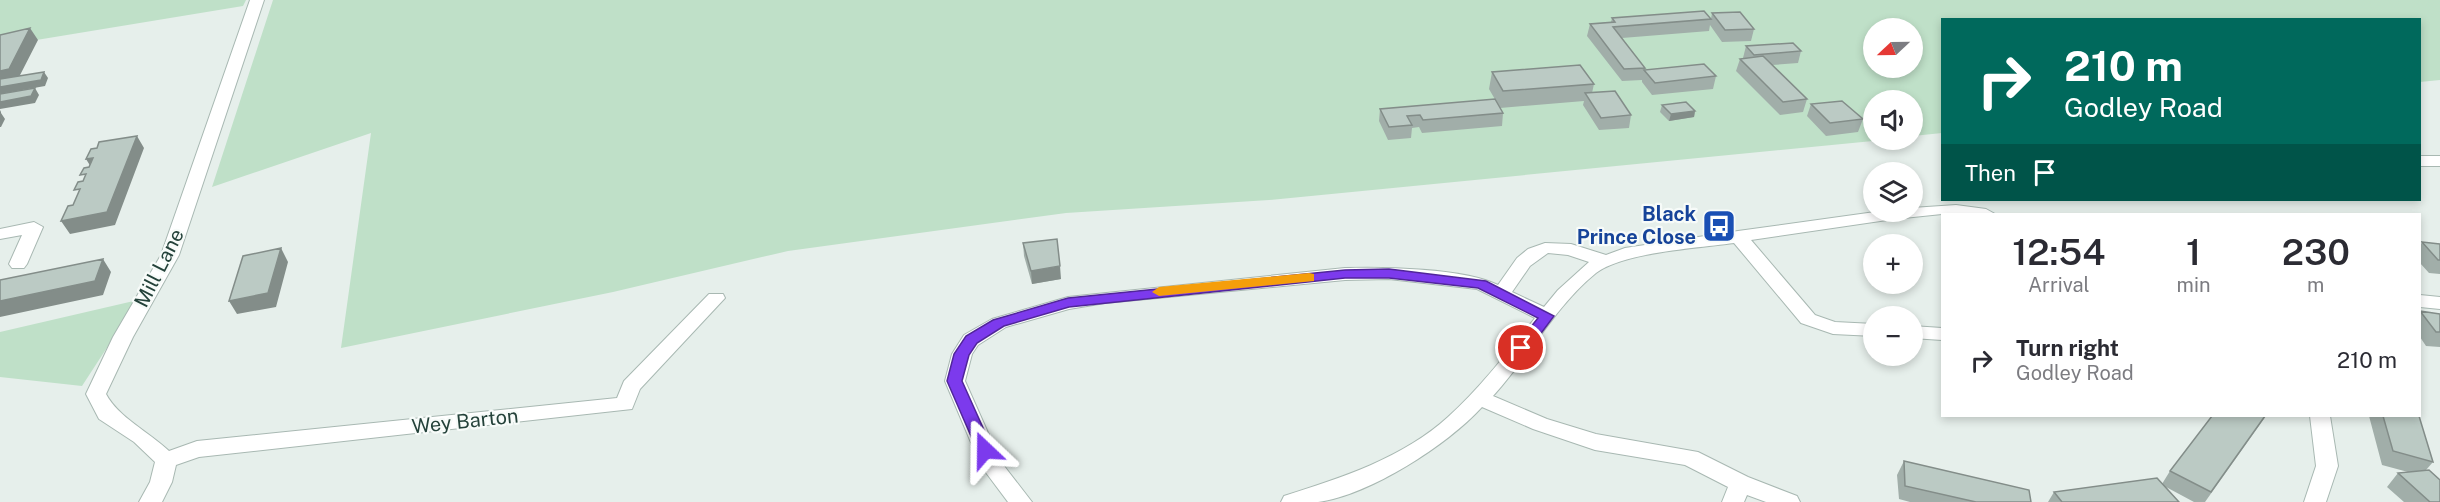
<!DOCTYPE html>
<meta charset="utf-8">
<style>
:root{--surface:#fff;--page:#f2f2f3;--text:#2b2b33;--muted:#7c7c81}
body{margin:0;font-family:"Public Sans",sans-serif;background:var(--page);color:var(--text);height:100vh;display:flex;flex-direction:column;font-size:22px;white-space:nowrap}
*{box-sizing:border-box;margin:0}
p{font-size:20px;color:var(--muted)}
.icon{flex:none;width:33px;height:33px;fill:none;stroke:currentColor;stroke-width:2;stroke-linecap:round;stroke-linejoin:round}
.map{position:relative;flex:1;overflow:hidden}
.side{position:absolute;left:1941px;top:213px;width:480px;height:204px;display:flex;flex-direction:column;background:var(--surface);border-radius:0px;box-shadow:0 3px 9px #0003}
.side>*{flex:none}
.banner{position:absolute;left:1941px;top:18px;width:480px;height:183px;border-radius:0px;box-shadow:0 3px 9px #0003;background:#00695c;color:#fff;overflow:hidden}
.needle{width:39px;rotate:248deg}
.fabs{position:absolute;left:1863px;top:18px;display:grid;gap:12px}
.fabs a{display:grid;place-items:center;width:60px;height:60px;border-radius:50%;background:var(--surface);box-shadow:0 3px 9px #0003;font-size:30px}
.pin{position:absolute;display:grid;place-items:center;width:51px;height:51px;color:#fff;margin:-26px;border:3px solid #fff;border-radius:50%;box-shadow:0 2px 6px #0007}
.me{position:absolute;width:66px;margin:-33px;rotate:337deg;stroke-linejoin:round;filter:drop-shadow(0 0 4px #0008)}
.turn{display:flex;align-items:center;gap:21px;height:126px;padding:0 24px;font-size:27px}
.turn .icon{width:78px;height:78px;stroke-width:2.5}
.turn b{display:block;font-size:42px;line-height:51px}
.then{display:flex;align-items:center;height:57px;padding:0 24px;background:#0003;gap:12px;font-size:22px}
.eta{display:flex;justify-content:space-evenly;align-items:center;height:102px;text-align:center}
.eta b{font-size:36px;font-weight:600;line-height:42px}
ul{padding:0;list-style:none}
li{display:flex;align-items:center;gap:18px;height:90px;padding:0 24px}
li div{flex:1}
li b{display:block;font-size:22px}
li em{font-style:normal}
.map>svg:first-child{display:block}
.green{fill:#bfe0c8;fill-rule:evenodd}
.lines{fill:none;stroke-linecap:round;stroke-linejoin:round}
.minor-casing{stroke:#a8b8b2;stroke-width:2}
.minor{fill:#fff;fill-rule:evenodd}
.wall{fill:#a1aea9}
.shaded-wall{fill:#838d89}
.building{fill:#bbcac4;stroke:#838d89;stroke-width:1.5}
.route{fill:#7c3aed;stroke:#51269a;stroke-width:1.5}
.slow{fill:#f59e0b}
.labels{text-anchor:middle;stroke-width:4.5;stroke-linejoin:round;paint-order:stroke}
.transit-label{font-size:20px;font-weight:bold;fill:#164399;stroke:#f7fbf9;text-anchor:end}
.street-label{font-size:20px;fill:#24423a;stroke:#f7fbf9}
</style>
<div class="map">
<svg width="2440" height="502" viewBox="0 0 2440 502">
<rect width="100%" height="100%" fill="#e6efeb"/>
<path class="green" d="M 0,0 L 246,0 L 243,6 L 0,46 Z
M 273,0 L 2440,0 L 2440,80 L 2420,82 L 2420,20 L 1942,20 L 1942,133 L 1913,136 L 1912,100 L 1874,100 L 1874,140 L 1883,140 L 1269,200 L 1066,213 L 788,251 L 613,292 L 341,348 L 371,133 L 212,187 ZM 1874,28 L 1912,28 L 1912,68 L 1874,68 Z
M 138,300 L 82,386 L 0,377 L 0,332 Z"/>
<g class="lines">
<defs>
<path id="minor" d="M 250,0 L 264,0 L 179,255 L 133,337 L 106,394 C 118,417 149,432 169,451 L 197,441 L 617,398 L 624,381 L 709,294 L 723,294 L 725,298 L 640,389 L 632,409 L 199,457 L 176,465 L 172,482 L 162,502 L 139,502 L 150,482 L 155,462 L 134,442 L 99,419 L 86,394 L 113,337 L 161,255 Z
M 2420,156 L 2440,156 L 2440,166 L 2420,166 Z
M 1956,205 L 1986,209 L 1995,214 L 1942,214 L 1894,219 L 1751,240 L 1815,315 L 1835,322 L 1874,324 L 1874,336 L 1833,334 L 1801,323 L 1734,243 C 1699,248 1624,252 1596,273 C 1556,305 1528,358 1493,396 L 1547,419 L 1596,434 L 1698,452 L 1748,477 L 1797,496 L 1800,502 L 1766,502 L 1747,495 L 1744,502 L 1722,502 L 1728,487 L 1685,465 L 1595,450 L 1533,429 L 1482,407 C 1447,445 1370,495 1318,502 C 1306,502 1293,502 1281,502 L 1284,496 C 1341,478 1403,458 1448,417 C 1480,388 1508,352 1535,318 L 1477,289 L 1389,279 L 1345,280 L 1105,303 L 1069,309 L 1006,327 L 978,345 L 972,354 L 965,381 L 1001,462 L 1032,502 L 1008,502 L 981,466 L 945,381 L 952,354 L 964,335 L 992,319 L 1068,297 L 1345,268 C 1384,267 1463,268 1498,285 L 1517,258 L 1528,249 L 1545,243 L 1571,244 L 1606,255 L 1625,248 L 1738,231 L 1875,212 L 1912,212 L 1912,208 ZM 1548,253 L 1568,255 L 1589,262 L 1558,290 L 1544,307 L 1512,292 L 1530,266 Z
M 34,222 L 43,227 L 27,264 L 24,268 L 12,268 L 9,264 L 22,235 L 0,239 L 0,229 Z
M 2420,295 L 2440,297 L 2440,309 L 2420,307 Z
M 1912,326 L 1942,328 L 1942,340 L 1912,338 Z
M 2310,416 L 2330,416 L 2338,466 L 2326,502 L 2304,502 L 2316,466 Z"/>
</defs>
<use href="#minor" class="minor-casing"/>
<use href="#minor" class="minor"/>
</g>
<path class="wall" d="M 1712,13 L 1754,29 L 1751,41 L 1722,42 L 1710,25 L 1709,31 L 1622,38 L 1645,68 L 1645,70 L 1716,76 L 1713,89 L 1652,95 L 1642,82 L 1642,80 L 1622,81 L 1587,36 L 1590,24 L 1611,22 L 1612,18 L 1711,19 Z
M 1746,46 L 1801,51 L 1798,63 L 1772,65 L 1807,99 L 1803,112 L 1780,115 L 1736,71 L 1740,59 L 1743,58 Z
M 1492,72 L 1594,84 L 1592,93 L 1631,115 L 1629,128 L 1599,130 L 1583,105 L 1584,101 L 1500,108 L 1489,89 Z
M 1811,104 L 1863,119 L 1858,132 L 1826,136 L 1807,116 Z
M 1662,105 L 1695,111 L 1694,117 L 1669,121 L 1660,112 Z
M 1380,109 L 1503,113 L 1502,126 L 1422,133 L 1419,127 L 1412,128 L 1411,138 L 1388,140 L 1379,121 Z
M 2422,242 L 2440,244 L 2440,274 L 2429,273 L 2420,263 L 2420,246 Z
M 1023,243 L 1061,279 L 1032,284 L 1024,256 Z
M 2420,311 L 2440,314 L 2440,347 L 2426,346 L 2420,337 Z
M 2266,416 L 2205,502 L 2194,502 L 2166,487 L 2179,502 L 2048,502 L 2054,492 L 2162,484 L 2170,471 Z
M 2369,416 L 2419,416 L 2433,462 L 2426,470 L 2440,502 L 2404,502 L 2387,487 L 2398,473 L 2408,472 L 2382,465 Z
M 1904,461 L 2031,502 L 1910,502 L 1899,499 L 1897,475 Z"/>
<path class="shaded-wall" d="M 30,28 L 38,40 L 17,81 L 0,84 L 0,71 Z
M 44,72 L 48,78 L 45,86 L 0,94 L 0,87 Z
M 35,88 L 39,95 L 35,103 L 0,109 L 0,102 Z
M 0,110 L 1,112 L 1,113 L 5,119 L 1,127 L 0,127 Z
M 1695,111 L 1694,117 L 1669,121 L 1671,114 Z
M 137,136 L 144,148 L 115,225 L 70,234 L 61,221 Z
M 93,158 L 94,172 L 86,159 Z
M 281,248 L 288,262 L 276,307 L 237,314 L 229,301 Z
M 103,259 L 111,272 L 103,295 L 0,317 L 0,301 Z
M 1060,266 L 1061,279 L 1032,284 L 1031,271 Z"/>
<path class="building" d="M 1704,11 L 1711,19 L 1613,27 L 1645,68 L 1624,69 L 1590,24 L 1615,22 L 1612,18 Z
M 1740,12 L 1754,29 L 1725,30 L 1712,13 Z
M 30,28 L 9,69 L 0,71 L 0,35 Z
M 1793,43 L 1801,51 L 1754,55 L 1746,46 Z
M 1763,56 L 1807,99 L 1783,102 L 1740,59 Z
M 1704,64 L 1716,76 L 1655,83 L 1644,70 Z
M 1580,65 L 1594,84 L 1503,91 L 1492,72 Z
M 44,72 L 41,80 L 0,87 L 0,79 Z
M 35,88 L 31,96 L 0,102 L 0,94 Z
M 1615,91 L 1631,115 L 1601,118 L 1585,93 Z
M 1495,99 L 1503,113 L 1423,120 L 1420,115 L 1407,116 L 1412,125 L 1389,127 L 1380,109 Z
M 1842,101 L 1863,119 L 1830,123 L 1811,104 Z
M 1686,102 L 1695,111 L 1671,114 L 1662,105 Z
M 137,136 L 107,212 L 61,221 L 68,206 L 73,205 L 80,189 L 74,190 L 78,182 L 83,181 L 86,174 L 80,175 L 84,168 L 89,167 L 93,158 L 86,159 L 91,149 L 97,148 L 99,142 Z
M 1057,239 L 1060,266 L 1031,271 L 1023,243 Z
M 2422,242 L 2440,244 L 2440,260 L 2438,260 Z
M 281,248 L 268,293 L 229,301 L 243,256 Z
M 103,259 L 95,281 L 0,301 L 0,280 Z
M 2420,311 L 2440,314 L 2440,332 L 2436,332 Z
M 2212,416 L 2265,416 L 2211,492 L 2170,471 Z
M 2383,416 L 2419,416 L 2433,462 L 2393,451 Z
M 1904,461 L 2029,490 L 2031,502 L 1976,502 L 1905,486 Z
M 2429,470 L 2440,480 L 2440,502 L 2430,502 L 2398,473 Z
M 2157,478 L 2179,502 L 2062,502 L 2054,492 Z"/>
<path class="route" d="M 1389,269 L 1486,281 L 1554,316 L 1527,352 L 1521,353 L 1514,348 L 1538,318 L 1478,288 L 1389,278 L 1345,278 L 1069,307 L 1004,326 L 977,343 L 969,355 L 962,381 L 993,450 L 985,455 L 977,450 L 947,381 L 954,354 L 966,336 L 993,320 L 1068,298 L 1345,270 Z"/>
<path class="slow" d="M 1309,273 L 1314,274 L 1314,281 L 1159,296 L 1152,292 L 1159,287 Z"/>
<defs>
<symbol id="bus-square" viewBox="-11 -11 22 22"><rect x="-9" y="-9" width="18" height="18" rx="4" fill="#1a4fb4" stroke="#f7fbf9"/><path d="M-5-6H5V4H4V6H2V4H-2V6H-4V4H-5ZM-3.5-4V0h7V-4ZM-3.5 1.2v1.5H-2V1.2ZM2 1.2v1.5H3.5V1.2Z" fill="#fff"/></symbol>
</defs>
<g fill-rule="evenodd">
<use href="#bus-square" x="1700" y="207" width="38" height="38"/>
</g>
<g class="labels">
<g class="transit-label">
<text x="1696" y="221">Black<tspan x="1696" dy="23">Prince Close</tspan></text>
</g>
<g class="street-label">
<text transform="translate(159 268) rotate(-63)" y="7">Mill Lane</text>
<text transform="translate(465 421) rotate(-6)" y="7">Wey Barton</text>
</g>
</g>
</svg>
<div class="fabs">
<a><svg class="needle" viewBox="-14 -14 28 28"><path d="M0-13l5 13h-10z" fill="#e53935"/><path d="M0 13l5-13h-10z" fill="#7c7c81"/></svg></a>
<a><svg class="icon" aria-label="sound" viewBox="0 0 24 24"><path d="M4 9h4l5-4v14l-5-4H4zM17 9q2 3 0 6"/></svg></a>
<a><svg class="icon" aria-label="layers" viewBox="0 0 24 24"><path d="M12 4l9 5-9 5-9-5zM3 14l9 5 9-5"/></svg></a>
<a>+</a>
<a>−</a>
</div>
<div class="pin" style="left:1521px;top:348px;background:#d93025"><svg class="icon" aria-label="arrive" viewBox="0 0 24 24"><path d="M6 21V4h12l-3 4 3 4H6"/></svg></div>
<svg class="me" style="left:985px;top:450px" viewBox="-20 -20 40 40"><path d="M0-17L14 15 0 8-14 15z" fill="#7c3aed" stroke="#fff" stroke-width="4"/></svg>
<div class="banner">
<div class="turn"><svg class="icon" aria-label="right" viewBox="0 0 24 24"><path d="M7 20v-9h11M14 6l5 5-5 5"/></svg><div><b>210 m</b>Godley Road</div></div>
<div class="then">Then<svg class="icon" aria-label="arrive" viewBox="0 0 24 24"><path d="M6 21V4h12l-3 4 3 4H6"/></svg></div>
</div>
<section class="side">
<div class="eta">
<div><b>12:54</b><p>Arrival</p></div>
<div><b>1</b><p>min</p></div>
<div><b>230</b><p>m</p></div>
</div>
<ul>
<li><svg class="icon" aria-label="right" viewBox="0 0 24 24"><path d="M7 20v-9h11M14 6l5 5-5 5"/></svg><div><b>Turn right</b><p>Godley Road</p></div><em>210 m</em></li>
</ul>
</section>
</div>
